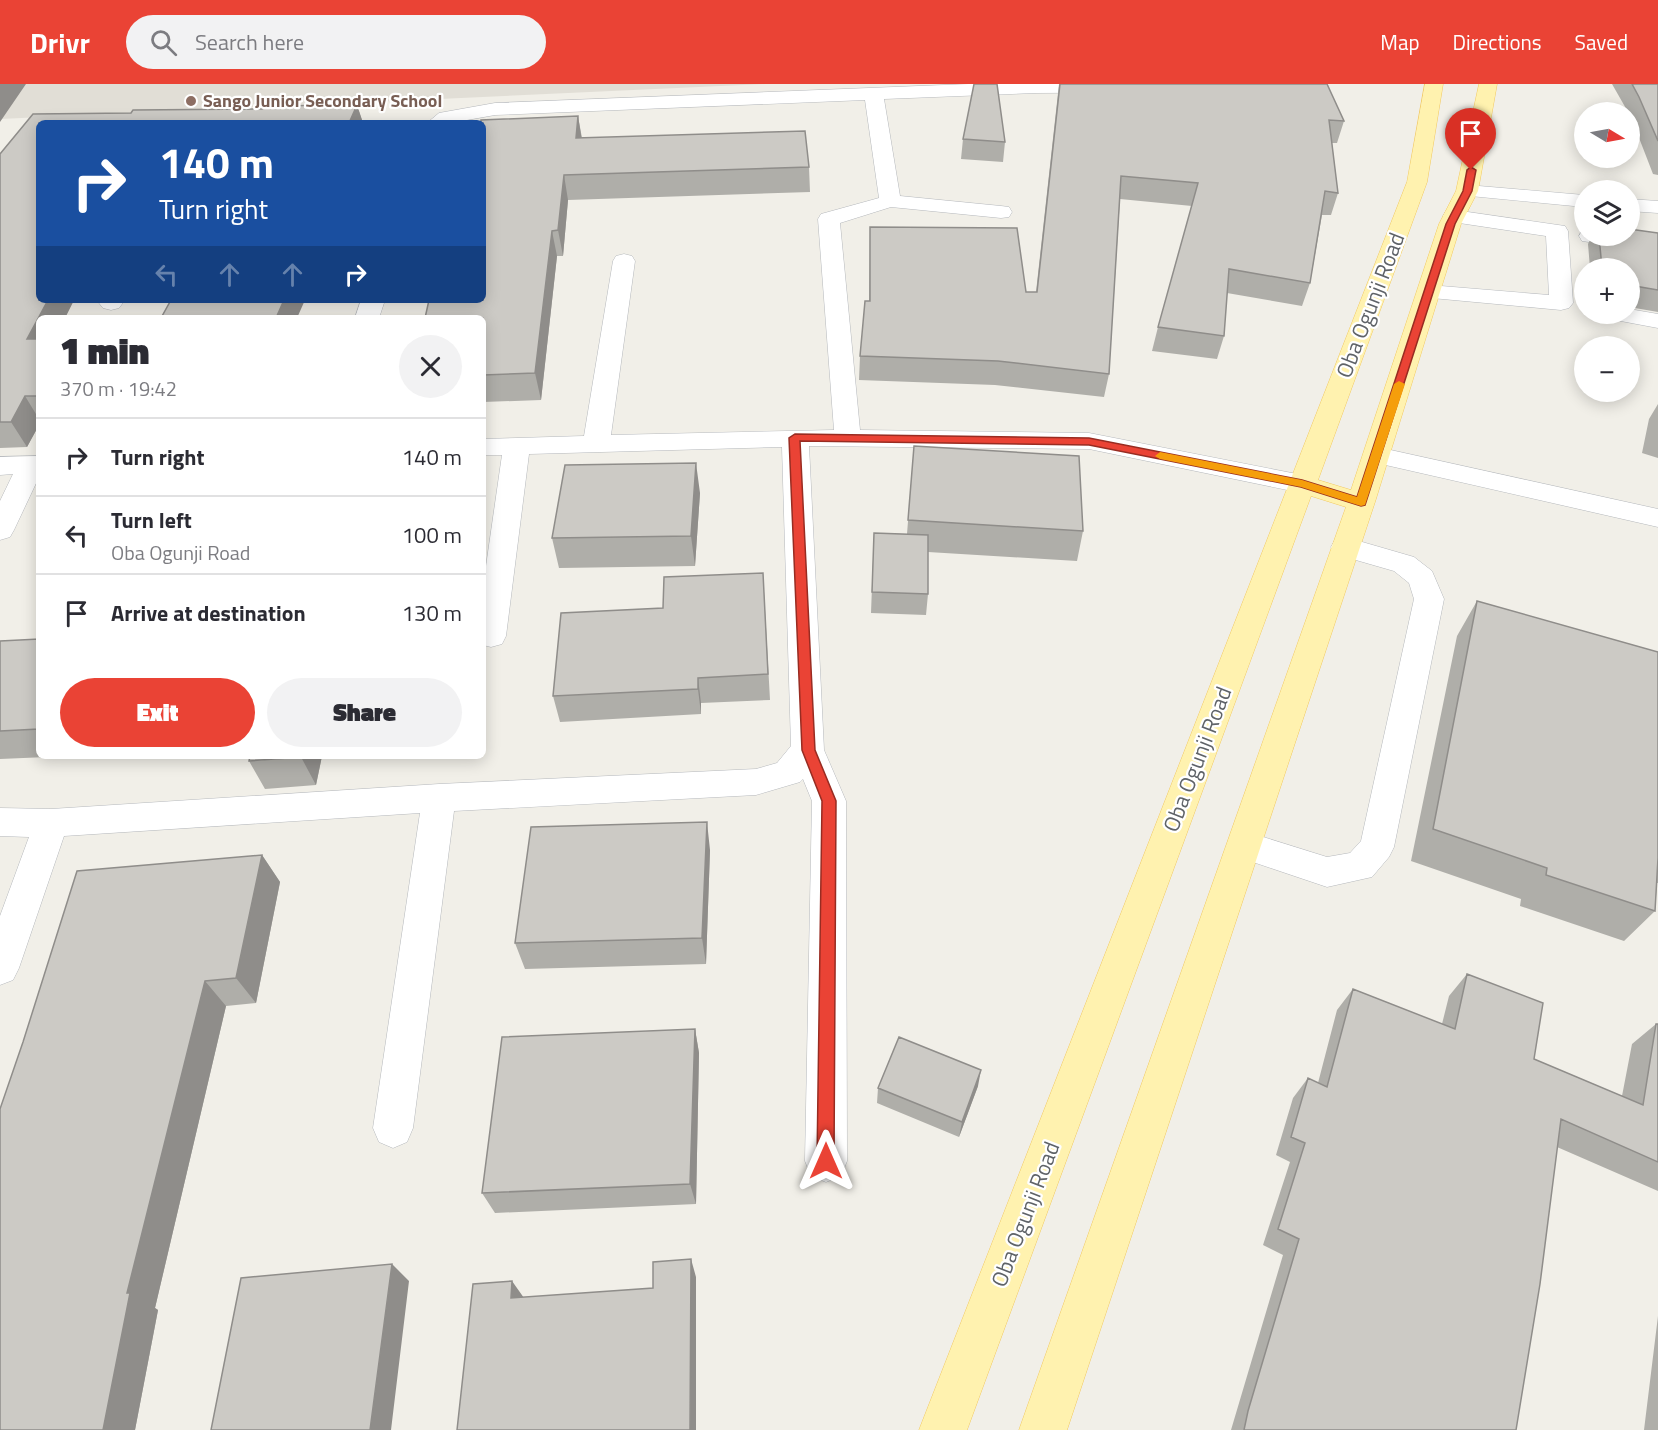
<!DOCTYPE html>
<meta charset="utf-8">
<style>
:root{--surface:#fff;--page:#f2f2f3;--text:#2b2b33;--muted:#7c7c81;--line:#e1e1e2;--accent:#ea4335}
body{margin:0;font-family:"Titillium Web",sans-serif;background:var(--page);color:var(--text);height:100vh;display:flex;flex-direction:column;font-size:22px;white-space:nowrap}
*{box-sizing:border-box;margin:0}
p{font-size:20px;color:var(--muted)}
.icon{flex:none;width:33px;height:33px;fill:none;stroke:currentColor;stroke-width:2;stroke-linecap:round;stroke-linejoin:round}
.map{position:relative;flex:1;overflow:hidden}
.side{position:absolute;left:36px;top:231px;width:450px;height:444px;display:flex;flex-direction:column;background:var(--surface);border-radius:9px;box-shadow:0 3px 15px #0003}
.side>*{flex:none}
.hud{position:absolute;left:36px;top:36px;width:450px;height:183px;border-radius:9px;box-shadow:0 3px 15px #0003;background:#1a4fa0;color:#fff;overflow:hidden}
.needle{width:39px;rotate:100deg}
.controls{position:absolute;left:1574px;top:18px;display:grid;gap:12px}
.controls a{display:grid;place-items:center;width:66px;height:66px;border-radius:50%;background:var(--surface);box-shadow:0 3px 15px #0003;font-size:30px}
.pin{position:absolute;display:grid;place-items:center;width:51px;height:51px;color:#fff;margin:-62px -26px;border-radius:50% 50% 50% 0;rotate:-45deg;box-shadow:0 0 6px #0007}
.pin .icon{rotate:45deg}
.me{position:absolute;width:66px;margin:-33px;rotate:0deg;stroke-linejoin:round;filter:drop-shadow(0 0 4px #0008)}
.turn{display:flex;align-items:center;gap:21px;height:126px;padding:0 24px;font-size:27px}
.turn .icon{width:78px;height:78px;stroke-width:2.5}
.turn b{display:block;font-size:42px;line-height:51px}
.lanes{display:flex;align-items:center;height:57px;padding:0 24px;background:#0003;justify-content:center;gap:30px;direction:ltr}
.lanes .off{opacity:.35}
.round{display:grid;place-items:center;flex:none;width:63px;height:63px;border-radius:32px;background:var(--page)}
.head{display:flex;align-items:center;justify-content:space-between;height:102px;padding:0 24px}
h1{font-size:36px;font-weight:800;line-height:45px}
.button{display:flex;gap:12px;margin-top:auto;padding:12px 24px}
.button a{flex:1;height:69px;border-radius:36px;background:var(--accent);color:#fff;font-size:24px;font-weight:800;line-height:69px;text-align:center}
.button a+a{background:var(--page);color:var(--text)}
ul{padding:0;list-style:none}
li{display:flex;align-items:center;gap:18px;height:78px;padding:0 24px;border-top:2px solid var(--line)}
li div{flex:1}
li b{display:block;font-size:22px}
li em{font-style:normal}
header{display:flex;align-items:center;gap:36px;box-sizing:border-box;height:84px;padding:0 30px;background:var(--accent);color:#fff}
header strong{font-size:28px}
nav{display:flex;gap:33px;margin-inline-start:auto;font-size:21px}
.search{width:420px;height:54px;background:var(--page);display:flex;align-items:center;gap:15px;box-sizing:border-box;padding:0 21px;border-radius:33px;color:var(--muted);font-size:22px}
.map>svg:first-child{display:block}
.education{fill:#e1ded6}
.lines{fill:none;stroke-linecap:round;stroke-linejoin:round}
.minor-casing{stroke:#b5b8bc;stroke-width:1}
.major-casing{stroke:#f2c960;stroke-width:1}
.minor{fill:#fff;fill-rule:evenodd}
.major{fill:#fff2af;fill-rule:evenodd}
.wall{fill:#afaea9}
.shaded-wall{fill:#8f8d8a}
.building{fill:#cccac5;stroke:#8f8d8a;stroke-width:1.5}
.route{fill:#ea4335;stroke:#982c22;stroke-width:1.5}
.slow{fill:#f59e0b}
.education-dot{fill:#8d6e63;stroke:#fff;stroke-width:2}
.labels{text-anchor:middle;stroke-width:4.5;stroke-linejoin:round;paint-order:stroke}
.far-education-label{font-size:18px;font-weight:bold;fill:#785e54;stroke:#fff;text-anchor:start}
.street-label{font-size:22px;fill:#5f6368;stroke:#fff}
</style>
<header>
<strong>Drivr</strong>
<div class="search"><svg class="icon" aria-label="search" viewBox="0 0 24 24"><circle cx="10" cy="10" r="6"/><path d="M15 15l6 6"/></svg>Search here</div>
<nav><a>Map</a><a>Directions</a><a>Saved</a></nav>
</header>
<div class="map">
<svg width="1658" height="1346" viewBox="0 0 1658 1346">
<rect width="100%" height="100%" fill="#f1efe8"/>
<path class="education" d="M 0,0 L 765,0 L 0,35 Z"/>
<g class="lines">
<defs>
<path id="minor" d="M 969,0 L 1189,0 L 1187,4 L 1174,8 L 1036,9 L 884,15 L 900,112 L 1001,122 L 1009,123 L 1012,128 L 1009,133 L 1001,134 L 891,123 L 840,139 L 860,346 L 1089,349 L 1302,391 L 1312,394 L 1316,400 L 1312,406 L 1302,409 L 1089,365 L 809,362 L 824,666 L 846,717 L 847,1077 L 841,1092 L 826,1098 L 811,1092 L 805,1077 L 812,717 L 803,695 L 800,698 L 756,711 L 454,727 L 413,1044 L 407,1058 L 393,1064 L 379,1058 L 373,1044 L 420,729 L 64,752 L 19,884 L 13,896 L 0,901 L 0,832 L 29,753 L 0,752 L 0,724 L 51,725 L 439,700 L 756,685 L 777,679 L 791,662 L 782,363 L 529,370 L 506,552 L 502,560 L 491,563 L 483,561 L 483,503 L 502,371 L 483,371 L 483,355 L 584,352 L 613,177 L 616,172 L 624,170 L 632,172 L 635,177 L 611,351 L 834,346 L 818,135 L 821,130 L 879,114 L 865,16 L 495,31 L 450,39 L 427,39 L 439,29 L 495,19 Z
M 1467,101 L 1584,111 L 1584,123 L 1460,111 L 1456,107 L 1460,103 Z
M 1629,115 L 1658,117 L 1658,129 L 1629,127 Z
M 1454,126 L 1565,142 L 1568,147 L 1573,219 L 1569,224 L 1561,226 L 1421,213 L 1417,208 L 1421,203 L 1429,201 L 1549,211 L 1546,152 L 1446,137 L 1443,132 L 1446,127 Z
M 1582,147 L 1584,147 L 1584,152 L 1629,151 L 1658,154 L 1658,168 L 1582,157 L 1579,152 Z
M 101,216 L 125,216 L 119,224 L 111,226 L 103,224 L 99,219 Z
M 361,216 L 385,216 L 379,234 L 355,234 Z
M 1629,225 L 1658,230 L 1658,244 L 1610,235 L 1606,230 L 1629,230 Z
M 1377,363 L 1658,425 L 1658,443 L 1368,377 L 1364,371 L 1368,365 Z
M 39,372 L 39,393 L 14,446 L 10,453 L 0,456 L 0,417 L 13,390 L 0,391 L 0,373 Z
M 1345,453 L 1414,473 L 1432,487 L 1444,515 L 1394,763 L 1389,773 L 1372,793 L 1327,803 L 1232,771 L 1227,761 L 1232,751 L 1244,747 L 1327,773 L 1350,769 L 1361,757 L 1414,515 L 1409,499 L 1394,487 L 1335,470 L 1331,463 L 1335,456 Z"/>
<path id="major" d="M 1425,0 L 1443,0 L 1427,98 L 1318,396 L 1351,406 L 1439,140 L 1456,107 L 1479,0 L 1497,0 L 1478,107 L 1461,140 L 1375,418 L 1067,1346 L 1019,1346 L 1346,423 L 1311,412 L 967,1346 L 919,1346 L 1407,98 Z"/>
</defs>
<use href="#minor" class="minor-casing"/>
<use href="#major" class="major-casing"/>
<use href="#minor" class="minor"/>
<use href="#major" class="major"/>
</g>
<path class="wall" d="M 1059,0 L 1344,37 L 1337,59 L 1332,59 L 1338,109 L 1331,131 L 1322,131 L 1310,199 L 1302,222 L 1227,209 L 1224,252 L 1217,275 L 1152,267 L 1158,243 L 1192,122 L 1120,115 L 1109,290 L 1104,313 L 995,301 L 859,296 L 860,272 L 869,217 L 870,143 L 1026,208 L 1036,208 Z
M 1612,0 L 1658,0 L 1658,91 L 1653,90 L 1629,28 L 1628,28 Z
M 357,21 L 363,39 L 39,39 L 39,216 L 74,216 L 65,234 L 39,234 L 39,341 L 27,363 L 0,364 L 0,70 L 33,30 L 131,29 L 133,26 L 262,25 L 263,22 Z
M 578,32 L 582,54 L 809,83 L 810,108 L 568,116 L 563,172 L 557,172 L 541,316 L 483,318 L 483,216 Z
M 963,55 L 1005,58 L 1003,78 L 961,75 Z
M 1658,149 L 1658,228 L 1629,223 L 1629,184 L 1590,184 L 1588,160 L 1592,152 L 1629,152 Z
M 1658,320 L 1658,374 L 1642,369 L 1649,335 Z
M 914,362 L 1083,447 L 1077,477 L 928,468 L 928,510 L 926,531 L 871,529 L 874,449 L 907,450 Z
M 700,409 L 695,482 L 559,484 L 552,454 Z
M 763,489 L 770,616 L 701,619 L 701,630 L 560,638 L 553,612 L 663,524 Z
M 1477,517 L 1658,568 L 1658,799 L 1657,799 L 1655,827 L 1624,857 L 1520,822 L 1521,815 L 1411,777 L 1457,552 Z
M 39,555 L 39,672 L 70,672 L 0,675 L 0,557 Z
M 322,672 L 316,701 L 265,705 L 249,677 Z
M 710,766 L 706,880 L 525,885 L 515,859 Z
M 262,771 L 280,798 L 256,919 L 226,922 L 155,1224 L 158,1226 L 135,1346 L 0,1346 Z
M 1467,890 L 1534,975 L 1622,1012 L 1632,960 L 1656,940 L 1658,940 L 1658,1107 L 1557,1063 L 1516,1346 L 1231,1346 L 1283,1171 L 1263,1161 L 1290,1078 L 1276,1071 L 1293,1014 L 1308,994 L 1318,999 L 1337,926 L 1353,905 L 1442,940 L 1449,912 Z
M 695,945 L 699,969 L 696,1120 L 495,1129 L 482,1109 Z
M 978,1002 L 959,1053 L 877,1019 L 878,1004 Z
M 1658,1232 L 1658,1346 L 1644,1346 Z"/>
<path class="shaded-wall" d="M 0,0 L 26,0 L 0,38 Z
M 357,21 L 363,39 L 349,39 Z
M 578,32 L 582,57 L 576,54 Z
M 564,91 L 568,116 L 563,172 L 558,146 Z
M 552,147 L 557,172 L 541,316 L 535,289 Z
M 48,216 L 74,216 L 65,234 L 39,234 L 39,276 L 27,255 Z
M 284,216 L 305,216 L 297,234 L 276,234 Z
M 25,312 L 39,335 L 39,341 L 27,363 L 11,338 Z
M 696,379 L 700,409 L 695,482 L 691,452 Z
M 698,594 L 701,619 L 701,630 L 698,605 Z
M 301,672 L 322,672 L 316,701 L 301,673 Z
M 707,738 L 710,766 L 706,880 L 702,854 Z
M 262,771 L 280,798 L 256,919 L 236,894 Z
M 205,897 L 226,922 L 155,1224 L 158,1226 L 135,1346 L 103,1346 L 127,1209 Z
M 695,945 L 699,969 L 696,1120 L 690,1100 Z
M 981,986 L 978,1002 L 959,1053 L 962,1038 Z
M 691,1175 L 696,1193 L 696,1346 L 690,1346 Z
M 392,1180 L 409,1197 L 391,1346 L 370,1346 Z
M 512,1197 L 524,1214 L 511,1214 Z"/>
<path class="building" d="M 974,0 L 997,0 L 1005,58 L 963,55 Z
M 1060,0 L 1327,0 L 1344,37 L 1329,36 L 1338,109 L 1325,107 L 1310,199 L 1229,185 L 1224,252 L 1158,243 L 1198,99 L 1121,92 L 1109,290 L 998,277 L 860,272 L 865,217 L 870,217 L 870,143 L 1017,144 L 1026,208 L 1037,208 Z
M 1632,0 L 1658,0 L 1658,57 L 1639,13 Z
M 357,21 L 349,39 L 39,39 L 39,216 L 48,216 L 27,255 L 39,255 L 39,312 L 25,312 L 11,338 L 0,338 L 0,70 L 33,30 L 131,29 L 133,26 L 262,25 L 263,22 Z
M 578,32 L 576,54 L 805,47 L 809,83 L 564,91 L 558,146 L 552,147 L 535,289 L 483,291 L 483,234 L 425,234 L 429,216 L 483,216 L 483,39 L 481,39 L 481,36 Z
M 1629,145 L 1658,149 L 1658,206 L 1629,201 L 1629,184 L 1602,184 L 1599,152 L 1629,152 Z
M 171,216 L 284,216 L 276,234 L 161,234 Z
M 914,362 L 1079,372 L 1083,447 L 908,436 Z
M 696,379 L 691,452 L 552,454 L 565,381 Z
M 874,449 L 928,451 L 928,510 L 872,508 Z
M 763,489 L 768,590 L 698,594 L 698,605 L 553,612 L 561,529 L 663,524 L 664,493 Z
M 1477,517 L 1658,568 L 1658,774 L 1655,827 L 1546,791 L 1547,784 L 1433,745 Z
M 39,555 L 39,645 L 0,647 L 0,557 Z
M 250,672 L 301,672 L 301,673 L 249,677 Z
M 707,738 L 702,854 L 515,859 L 531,743 Z
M 262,771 L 236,894 L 205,897 L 127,1209 L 130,1209 L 103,1346 L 0,1346 L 0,1025 L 23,958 L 77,787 Z
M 1467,890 L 1543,919 L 1534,975 L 1643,1021 L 1656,940 L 1658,940 L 1658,1078 L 1561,1035 L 1540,1200 L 1516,1346 L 1244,1346 L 1248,1327 L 1299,1155 L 1278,1145 L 1305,1059 L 1291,1053 L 1308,994 L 1327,1003 L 1353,905 L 1455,945 Z
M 695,945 L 690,1100 L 482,1109 L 502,953 Z
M 899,953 L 981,986 L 962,1038 L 878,1004 Z
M 691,1175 L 690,1346 L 457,1346 L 473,1200 L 512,1197 L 511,1214 L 653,1204 L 653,1178 Z
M 392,1180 L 370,1346 L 211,1346 L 241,1194 Z"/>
<path class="route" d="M 1471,83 L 1476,86 L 1472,107 L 1455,140 L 1365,421 L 1361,422 L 1301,403 L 1089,361 L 800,357 L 815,666 L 836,717 L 834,1077 L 832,1083 L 826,1085 L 820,1083 L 817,1077 L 822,717 L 802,666 L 789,354 L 795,350 L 1089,354 L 1302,396 L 1357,413 L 1446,140 L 1463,107 L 1467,86 Z"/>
<path class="slow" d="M 1399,297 L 1405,300 L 1365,421 L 1361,422 L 1301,403 L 1160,375 L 1155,372 L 1160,368 L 1302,396 L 1357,413 L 1394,300 Z"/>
<circle class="education-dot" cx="191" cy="17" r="6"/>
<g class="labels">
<g class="far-education-label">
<text x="203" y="23">Sango Junior Secondary School</text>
</g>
<g class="street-label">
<text transform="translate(1370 221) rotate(-69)" y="8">Oba Ogunji Road</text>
<text transform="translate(1197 675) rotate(-69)" y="8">Oba Ogunji Road</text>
<text transform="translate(1025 1130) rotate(-69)" y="8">Oba Ogunji Road</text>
</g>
</g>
</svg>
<div class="controls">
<a><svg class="needle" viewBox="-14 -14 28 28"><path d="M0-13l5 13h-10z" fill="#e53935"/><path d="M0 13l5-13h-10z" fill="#7c7c81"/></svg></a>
<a><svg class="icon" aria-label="layers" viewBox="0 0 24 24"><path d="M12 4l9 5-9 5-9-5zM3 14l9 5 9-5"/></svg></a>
<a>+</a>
<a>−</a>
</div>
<div class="pin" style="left:1471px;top:86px;background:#d93025"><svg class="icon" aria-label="arrive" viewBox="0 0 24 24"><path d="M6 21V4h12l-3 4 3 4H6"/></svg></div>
<svg class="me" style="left:826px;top:1077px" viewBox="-20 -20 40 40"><path d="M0-17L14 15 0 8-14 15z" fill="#ea4335" stroke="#fff" stroke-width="4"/></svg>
<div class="hud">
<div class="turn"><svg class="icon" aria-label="right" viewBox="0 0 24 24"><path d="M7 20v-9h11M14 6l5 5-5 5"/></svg><div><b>140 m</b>Turn right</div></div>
<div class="lanes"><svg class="icon off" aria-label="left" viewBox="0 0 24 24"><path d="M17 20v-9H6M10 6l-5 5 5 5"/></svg><svg class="icon off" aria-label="ahead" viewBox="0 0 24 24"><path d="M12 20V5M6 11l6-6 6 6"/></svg><svg class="icon off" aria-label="ahead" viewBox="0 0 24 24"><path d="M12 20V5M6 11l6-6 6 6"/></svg><svg class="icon" aria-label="right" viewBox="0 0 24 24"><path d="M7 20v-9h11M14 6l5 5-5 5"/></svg></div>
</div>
<section class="side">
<div class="head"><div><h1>1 min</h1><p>370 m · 19:42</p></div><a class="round"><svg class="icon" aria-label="close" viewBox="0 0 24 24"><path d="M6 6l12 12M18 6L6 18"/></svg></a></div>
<ul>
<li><svg class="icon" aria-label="right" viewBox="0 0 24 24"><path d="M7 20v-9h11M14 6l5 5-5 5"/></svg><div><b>Turn right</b></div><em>140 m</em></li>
<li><svg class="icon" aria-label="left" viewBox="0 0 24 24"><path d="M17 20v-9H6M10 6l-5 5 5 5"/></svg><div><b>Turn left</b><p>Oba Ogunji Road</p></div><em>100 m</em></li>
<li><svg class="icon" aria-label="arrive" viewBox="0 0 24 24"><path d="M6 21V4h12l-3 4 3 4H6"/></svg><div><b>Arrive at destination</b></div><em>130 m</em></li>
</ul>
<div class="button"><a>Exit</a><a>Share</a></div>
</section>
</div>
